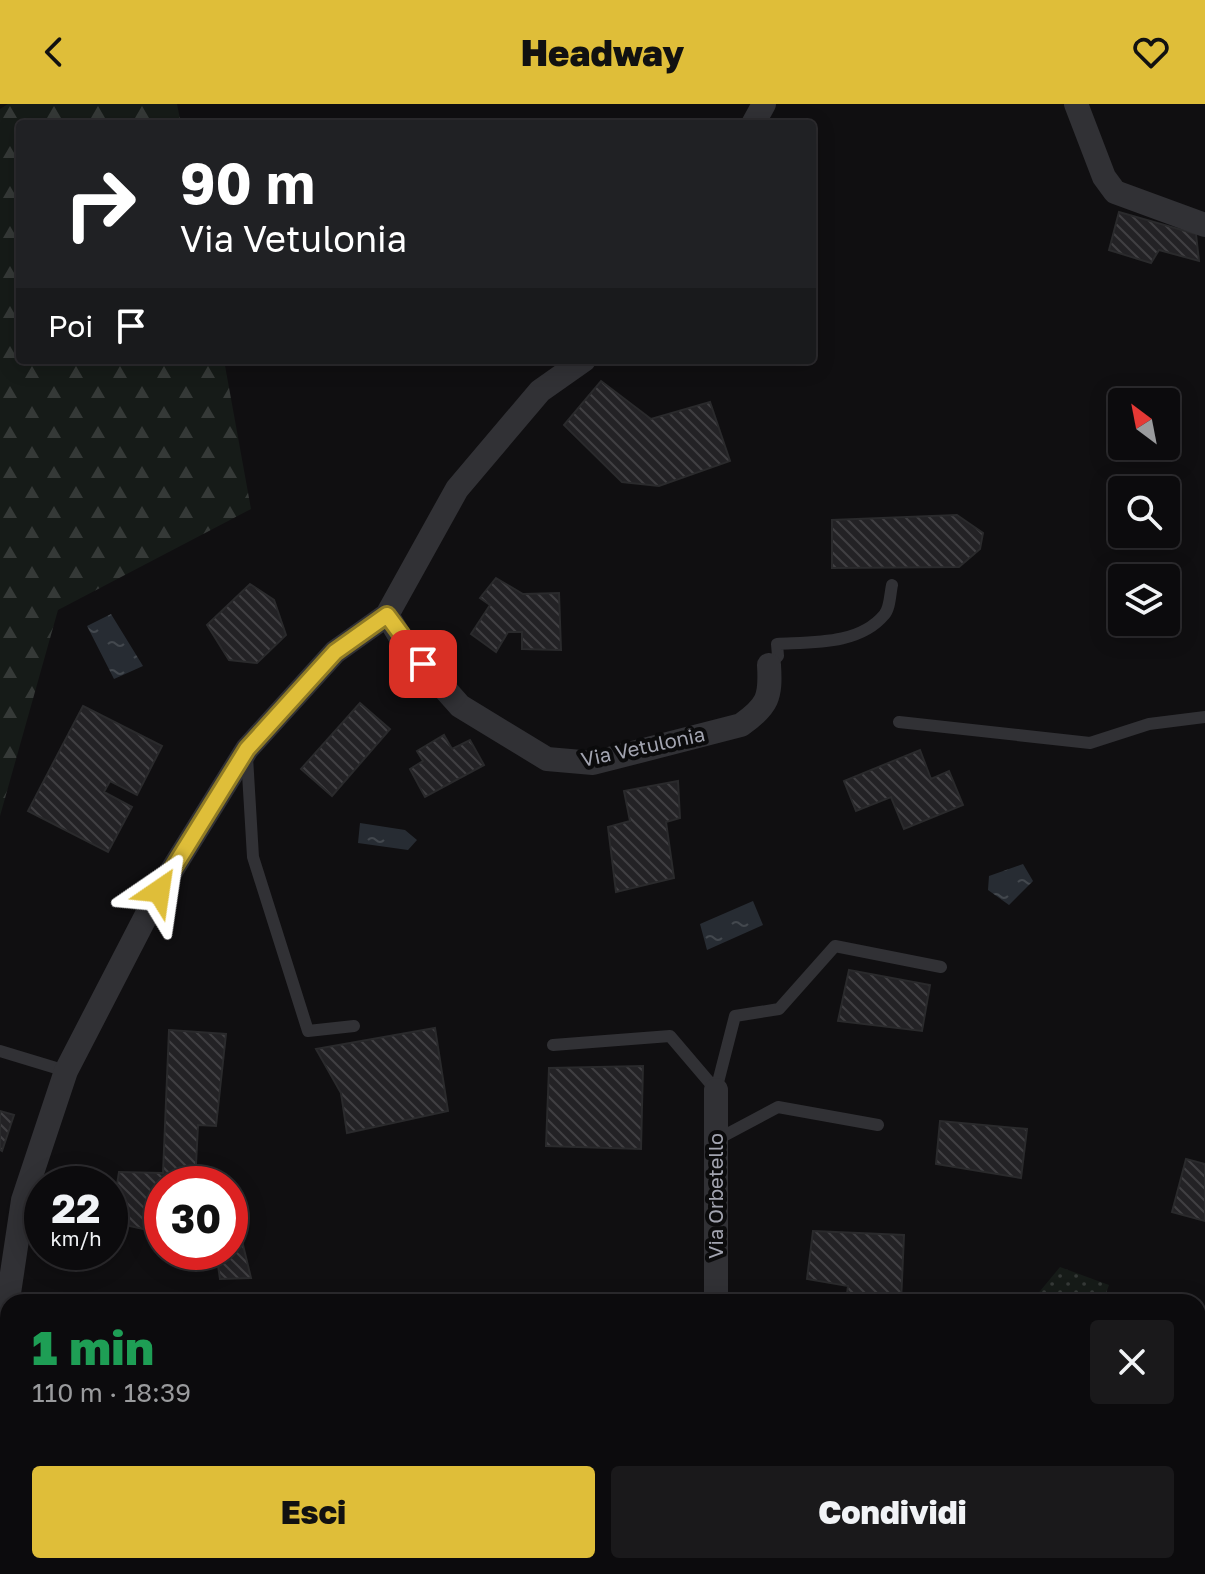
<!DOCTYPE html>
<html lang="it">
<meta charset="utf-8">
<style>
:root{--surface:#0c0b0d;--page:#1a191b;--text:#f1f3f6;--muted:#9a9b9d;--line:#2c2b2e;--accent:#dfbe39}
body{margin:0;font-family:"Golos Text",sans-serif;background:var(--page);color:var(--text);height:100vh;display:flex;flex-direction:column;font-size:30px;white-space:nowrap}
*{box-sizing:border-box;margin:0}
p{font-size:26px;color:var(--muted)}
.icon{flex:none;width:44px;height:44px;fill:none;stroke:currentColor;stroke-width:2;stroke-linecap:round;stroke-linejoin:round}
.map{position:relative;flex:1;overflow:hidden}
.details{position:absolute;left:0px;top:1190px;width:1206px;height:280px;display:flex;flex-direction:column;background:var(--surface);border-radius:24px 24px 0 0;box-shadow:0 4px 20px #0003,0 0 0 2px var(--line)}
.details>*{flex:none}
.hud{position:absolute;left:16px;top:16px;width:800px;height:244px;border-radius:8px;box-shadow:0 4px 20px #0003,0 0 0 2px var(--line);background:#202124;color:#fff;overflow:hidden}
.needle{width:52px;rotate:328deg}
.buttons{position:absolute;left:1108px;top:284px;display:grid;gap:16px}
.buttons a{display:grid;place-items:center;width:72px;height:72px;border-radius:8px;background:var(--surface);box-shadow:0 4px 20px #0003,0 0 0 2px var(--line);font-size:40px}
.speed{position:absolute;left:24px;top:1062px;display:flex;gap:16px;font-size:40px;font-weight:700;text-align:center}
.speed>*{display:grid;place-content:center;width:104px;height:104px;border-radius:50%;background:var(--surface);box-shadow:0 4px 20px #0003,0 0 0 2px var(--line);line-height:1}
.speed small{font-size:20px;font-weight:400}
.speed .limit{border:12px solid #d22;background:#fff;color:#111}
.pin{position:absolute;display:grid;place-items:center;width:68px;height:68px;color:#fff;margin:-34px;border-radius:16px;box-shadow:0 4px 12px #0006}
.me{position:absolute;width:88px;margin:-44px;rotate:32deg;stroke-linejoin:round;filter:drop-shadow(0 0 6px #0008)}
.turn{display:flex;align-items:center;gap:28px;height:168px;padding:0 32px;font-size:36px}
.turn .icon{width:104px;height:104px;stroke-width:2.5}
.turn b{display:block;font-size:56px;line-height:68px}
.then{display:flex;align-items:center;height:76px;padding:0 32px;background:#0003;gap:16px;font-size:30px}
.round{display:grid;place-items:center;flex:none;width:84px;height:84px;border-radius:8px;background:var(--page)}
.overview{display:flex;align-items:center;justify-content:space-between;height:136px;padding:0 32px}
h1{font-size:48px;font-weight:800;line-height:60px;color:#1e9e55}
.primary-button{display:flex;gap:16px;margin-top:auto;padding:16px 32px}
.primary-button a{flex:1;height:92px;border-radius:8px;background:var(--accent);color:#111;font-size:32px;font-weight:800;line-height:92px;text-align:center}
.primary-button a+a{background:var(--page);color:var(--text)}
header{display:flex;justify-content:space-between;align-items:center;height:104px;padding:0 32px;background:var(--accent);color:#111;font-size:36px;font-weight:800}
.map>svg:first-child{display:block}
.grass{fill:url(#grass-dots)}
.forest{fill:url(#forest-firs)}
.water{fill:url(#water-ripples)}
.building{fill:url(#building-back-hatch);stroke:#2a2a2c;stroke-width:2}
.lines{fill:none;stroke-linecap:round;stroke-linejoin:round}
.service{stroke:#313135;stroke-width:12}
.minor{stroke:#313135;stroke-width:24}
.route-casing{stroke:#917c25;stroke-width:20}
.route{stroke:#dfbe39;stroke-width:14}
.labels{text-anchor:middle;stroke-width:8;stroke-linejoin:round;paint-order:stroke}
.street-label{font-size:20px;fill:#a2a4b0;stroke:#0b0b0c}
</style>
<header><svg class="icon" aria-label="back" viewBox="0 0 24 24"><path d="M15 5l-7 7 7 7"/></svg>Headway<svg class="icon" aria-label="heart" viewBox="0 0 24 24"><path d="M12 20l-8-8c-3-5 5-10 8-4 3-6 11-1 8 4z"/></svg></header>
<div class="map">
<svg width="1205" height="1470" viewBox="0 0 1205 1470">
<defs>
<pattern id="grass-dots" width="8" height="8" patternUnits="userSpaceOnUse" patternTransform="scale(2)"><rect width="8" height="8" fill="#161b18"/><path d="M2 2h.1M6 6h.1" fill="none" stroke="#353937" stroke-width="1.8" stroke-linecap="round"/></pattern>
<pattern id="forest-firs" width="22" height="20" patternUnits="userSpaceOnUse" patternTransform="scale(2)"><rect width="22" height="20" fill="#161b18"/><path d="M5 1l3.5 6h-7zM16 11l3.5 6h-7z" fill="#353937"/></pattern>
<pattern id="water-ripples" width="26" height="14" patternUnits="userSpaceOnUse" patternTransform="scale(2)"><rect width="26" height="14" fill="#272c33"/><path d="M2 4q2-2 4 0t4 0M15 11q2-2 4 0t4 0" fill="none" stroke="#43484e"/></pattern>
<pattern id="building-back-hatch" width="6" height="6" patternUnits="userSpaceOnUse" patternTransform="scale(2)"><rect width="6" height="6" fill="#232225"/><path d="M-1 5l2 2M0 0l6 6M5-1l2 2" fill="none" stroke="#403f42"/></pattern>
</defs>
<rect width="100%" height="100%" fill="#100f11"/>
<path class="grass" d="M 1060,1163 L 1109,1181 L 1103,1198 L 1031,1198 Z
M 842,1462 L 1012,1462 L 1009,1470 L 841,1470 Z"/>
<path class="forest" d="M 8,0 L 177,0 L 181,20 L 20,20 L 20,256 L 224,256 L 251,405 L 58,506 L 0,712 L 0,5 Z"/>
<path class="water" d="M 111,510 L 143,562 L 114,575 L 87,522 Z
M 360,719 L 405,726 L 417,736 L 408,746 L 358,739 Z
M 1023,760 L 1033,777 L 1009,801 L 988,786 L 989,772 Z
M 753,797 L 763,821 L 707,846 L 700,820 Z"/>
<path class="building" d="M 1119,108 L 1196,130 L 1199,157 L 1159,146 L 1151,159 L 1109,146 Z
M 601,277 L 651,315 L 710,298 L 730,357 L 659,382 L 622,378 L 564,321 Z
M 957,411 L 983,429 L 980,445 L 959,463 L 832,464 L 832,416 Z
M 496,474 L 523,490 L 559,489 L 561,546 L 522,545 L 522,528 L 508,528 L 496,548 L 471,530 L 490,501 L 480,494 Z
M 250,480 L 274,496 L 286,531 L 257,559 L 229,556 L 207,521 Z
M 360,599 L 390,625 L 332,692 L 301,665 Z
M 83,602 L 162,642 L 137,691 L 110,677 L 104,688 L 132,703 L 108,748 L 28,707 Z
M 444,631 L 452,645 L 470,636 L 484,661 L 425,693 L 410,665 L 423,657 L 417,647 Z
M 920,646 L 931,675 L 949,667 L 963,701 L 904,725 L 891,693 L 856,707 L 844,677 Z
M 678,677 L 680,714 L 666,718 L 674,774 L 616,788 L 608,723 L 630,717 L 624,687 Z
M 849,866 L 930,881 L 922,927 L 838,917 Z
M 435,924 L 448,1007 L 347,1029 L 341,989 L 316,945 Z
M 169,926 L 226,930 L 216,1022 L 198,1021 L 195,1080 L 162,1080 L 162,1129 L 111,1118 L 119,1068 L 163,1069 Z
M 643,962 L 641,1045 L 546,1042 L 549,964 Z
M 0,1007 L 14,1011 L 2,1047 L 0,1046 Z
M 940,1017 L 1027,1025 L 1021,1074 L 936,1060 Z
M 1186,1055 L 1205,1060 L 1205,1117 L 1172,1108 Z
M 230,1114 L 237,1116 L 251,1174 L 220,1175 L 216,1148 L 230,1148 Z
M 813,1127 L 904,1131 L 901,1198 L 846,1198 L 848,1182 L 807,1175 Z"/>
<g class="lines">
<path class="service" d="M 769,561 L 778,552 L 777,540 C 812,538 859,541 884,511 C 890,505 890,490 892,481
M 899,618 L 1090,639 L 1149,620 L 1205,613
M 247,653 L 253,753 L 308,927 L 354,922
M 553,941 L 670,932 L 716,986
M 0,947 L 66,967
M 716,986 L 735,912 L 779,905 L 835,842 L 941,863
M 716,1036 L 778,1003 L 878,1021
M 0,1303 L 8,1305
M 368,1470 L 369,1462"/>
<path class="minor" d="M 1076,0 L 1104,73 L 1115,88 L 1205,121
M 753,20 L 764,0
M 387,511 L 404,539 L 460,602 L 547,655 L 593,659 L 741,621 C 768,602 771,593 769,561
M 716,986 L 716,1198
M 0,1249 L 23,1096 L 66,967 L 159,787 L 247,645 L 335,548 L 387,511 L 457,385 L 540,287 L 584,256
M 508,1470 L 515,1462"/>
</g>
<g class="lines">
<defs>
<path id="route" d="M 159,787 L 247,645 L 335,548 L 387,511 L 423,560"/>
</defs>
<use href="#route" class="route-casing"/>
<use href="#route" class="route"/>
</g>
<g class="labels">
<g class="street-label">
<text transform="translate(643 643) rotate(-12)" y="7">Via Vetulonia</text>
<text transform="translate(716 1092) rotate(-90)" y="7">Via Orbetello</text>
</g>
</g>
</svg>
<div class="buttons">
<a><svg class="needle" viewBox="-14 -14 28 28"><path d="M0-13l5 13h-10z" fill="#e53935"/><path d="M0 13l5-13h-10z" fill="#9a9b9d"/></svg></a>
<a><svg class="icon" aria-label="search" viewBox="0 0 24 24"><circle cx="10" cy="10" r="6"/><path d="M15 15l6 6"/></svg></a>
<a><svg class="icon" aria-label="layers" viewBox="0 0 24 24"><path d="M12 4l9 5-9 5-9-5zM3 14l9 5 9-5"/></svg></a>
</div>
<div class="speed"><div>22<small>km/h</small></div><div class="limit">30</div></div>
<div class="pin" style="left:423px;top:560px;background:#d93025"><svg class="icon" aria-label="arrive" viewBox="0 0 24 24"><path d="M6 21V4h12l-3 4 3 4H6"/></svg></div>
<svg class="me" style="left:159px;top:787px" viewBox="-20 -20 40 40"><path d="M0-17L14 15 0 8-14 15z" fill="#dfbe39" stroke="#fff" stroke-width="4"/></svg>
<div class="hud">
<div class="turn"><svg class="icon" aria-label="right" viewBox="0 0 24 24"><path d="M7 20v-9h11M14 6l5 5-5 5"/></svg><div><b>90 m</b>Via Vetulonia</div></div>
<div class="then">Poi<svg class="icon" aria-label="arrive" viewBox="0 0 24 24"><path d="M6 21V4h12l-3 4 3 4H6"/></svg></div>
</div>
<section class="details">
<div class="overview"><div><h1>1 min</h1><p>110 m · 18:39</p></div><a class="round"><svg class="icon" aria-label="close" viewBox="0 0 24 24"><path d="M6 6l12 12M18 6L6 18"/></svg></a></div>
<div class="primary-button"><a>Esci</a><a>Condividi</a></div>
</section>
</div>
